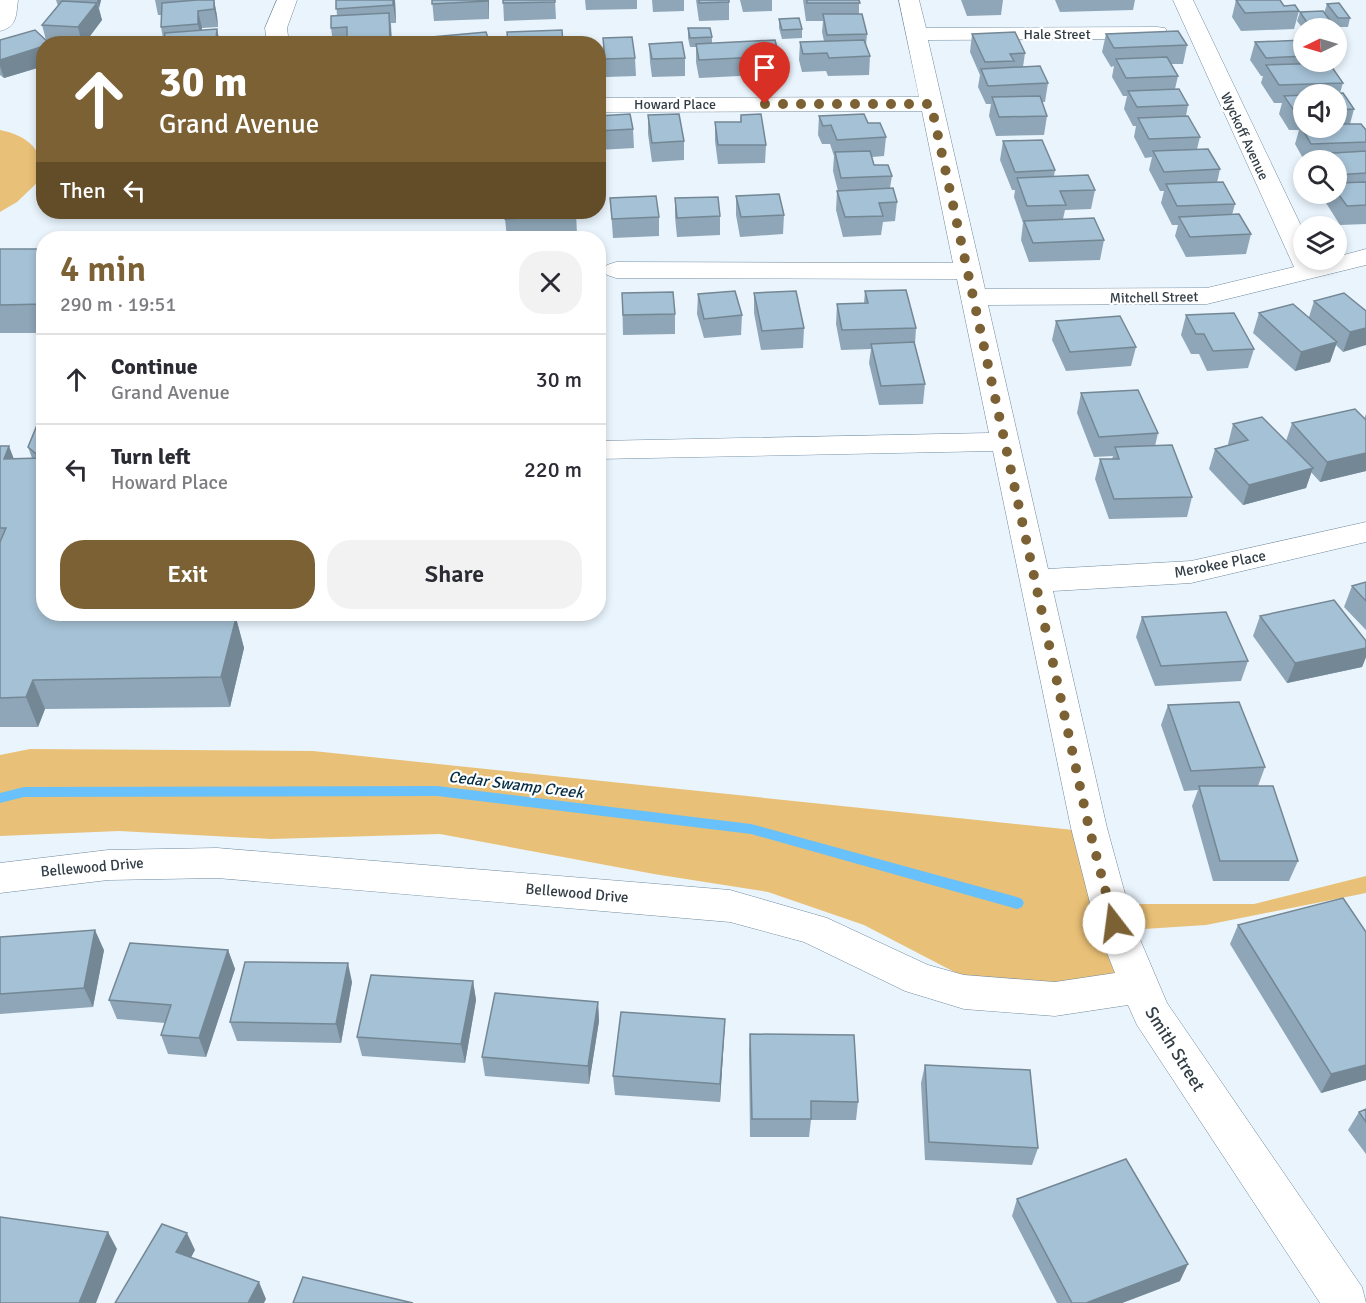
<!DOCTYPE html>
<meta charset="utf-8">
<style>
:root{--surface:#fff;--page:#f2f2f3;--text:#2b2b33;--muted:#7c7c81;--line:#e1e1e2;--accent:#7b6133}
body{margin:0;font-family:Signika,sans-serif;background:var(--page);color:var(--text);height:100vh;display:flex;flex-direction:column;font-size:22px;white-space:nowrap}
*{box-sizing:border-box;margin:0}
p{font-size:20px;color:var(--muted)}
.icon{flex:none;width:33px;height:33px;fill:none;stroke:currentColor;stroke-width:2;stroke-linecap:round;stroke-linejoin:round}
.map{position:relative;flex:1;overflow:hidden}
.details{position:absolute;left:36px;top:231px;width:570px;height:390px;display:flex;flex-direction:column;background:var(--surface);border-radius:24px;box-shadow:0 3px 9px #0003}
.details>*{flex:none}
.hud{position:absolute;left:36px;top:36px;width:570px;height:183px;border-radius:24px;box-shadow:0 3px 9px #0003;background:#7b6133;color:#fff;overflow:hidden}
.needle{width:39px;rotate:265deg}
.buttons{position:absolute;left:1293px;top:18px;display:grid;gap:12px}
.buttons a{display:grid;place-items:center;width:54px;height:54px;border-radius:50%;background:var(--surface);box-shadow:0 3px 9px #0003;font-size:30px}
.pin{position:absolute;display:grid;place-items:center;width:51px;height:51px;color:#fff;margin:-62px -26px;border-radius:50% 50% 50% 0;rotate:-45deg;box-shadow:0 0 6px #0007}
.pin .icon{rotate:45deg}
.me{position:absolute;width:66px;margin:-33px;rotate:345deg;stroke-linejoin:round;filter:drop-shadow(0 0 4px #0008)}
.turn{display:flex;align-items:center;gap:21px;height:126px;padding:0 24px;font-size:27px}
.turn .icon{width:78px;height:78px;stroke-width:2.5}
.turn b{display:block;font-size:42px;line-height:51px}
.then{display:flex;align-items:center;height:57px;padding:0 24px;background:#0003;gap:12px;font-size:22px}
.round{display:grid;place-items:center;flex:none;width:63px;height:63px;border-radius:24px;background:var(--page)}
.head{display:flex;align-items:center;justify-content:space-between;height:102px;padding:0 24px}
h1{font-size:36px;font-weight:600;line-height:45px;color:var(--accent)}
.cta{display:flex;gap:12px;margin-top:auto;padding:12px 24px}
.cta a{flex:1;height:69px;border-radius:24px;background:var(--accent);color:#fff;font-size:24px;font-weight:600;line-height:69px;text-align:center}
.cta a+a{background:var(--page);color:var(--text)}
ul{padding:0;list-style:none}
li{display:flex;align-items:center;gap:18px;height:90px;padding:0 24px;border-top:2px solid var(--line)}
li div{flex:1}
li b{display:block;font-size:22px}
li em{font-style:normal}
.map>svg:first-child{display:block}
.green{fill:#e9c077}
.lines{fill:none;stroke-linecap:round;stroke-linejoin:round}
.stream{fill:#68c1fb;fill-rule:evenodd}
.minor-casing{stroke:#708a9d;stroke-width:1}
.minor{fill:#fff;fill-rule:evenodd}
.wall{fill:#8ea6b7;fill-rule:evenodd}
.shaded-wall{fill:#748795}
.building{fill:#a5c1d5;stroke:#748795;stroke-width:1.5}
.route{stroke:#7b6133;stroke-width:10;stroke-dasharray:0 18}
.labels{text-anchor:middle;stroke-width:4.5;stroke-linejoin:round;paint-order:stroke}
.far-street-label{font-size:14px;fill:#323d45;stroke:#fff}
.street-label{font-size:15px;fill:#323d45;stroke:#fff}
.water-label{font-size:16px;font-style:italic;fill:#052d44;stroke:#fff}
.near-street-label{font-size:18px;fill:#323d45;stroke:#fff}
</style>
<div class="map">
<svg width="1366" height="1303" viewBox="0 0 1366 1303">
<rect width="100%" height="100%" fill="#e9f4fd"/>
<path class="green" d="M 0,130 C 16,133 38,142 40,162 C 41,168 39,175 39,181 L 17,202 L 0,212 Z
M 30,749 L 313,751 L 1083,831 L 1105,904 L 1254,904 L 1366,876 L 1366,893 L 1206,925 L 1113,931 L 1130,981 L 1067,993 L 964,977 L 864,925 L 768,892 L 654,874 L 440,834 L 271,839 L 119,831 L 0,836 L 0,755 Z"/>
<g class="lines">
<path class="stream" d="M 437,786 L 751,824 L 1017,897 L 1022,899 L 1024,903 L 1022,907 L 1017,909 L 751,834 L 437,796 L 24,797 L 0,803 L 0,793 L 24,787 Z"/>
<defs>
<path id="minor" d="M 0,0 L 18,0 C 16,16 17,27 0,31 Z
M 277,0 L 297,0 L 287,28 L 289,44 L 267,44 L 265,28 Z
M 899,0 L 919,0 L 926,28 L 1157,27 L 1165,28 L 1168,33 L 1165,38 L 1157,39 L 928,40 L 985,289 L 1207,288 L 1294,267 L 1173,0 L 1193,0 L 1304,232 L 1304,260 L 1336,260 L 1336,257 L 1366,249 L 1366,265 L 1207,304 L 988,305 L 1048,569 L 1191,561 L 1366,522 L 1366,542 L 1191,583 L 1053,591 L 1107,828 L 1133,923 L 1167,1003 L 1362,1287 L 1366,1303 L 1320,1303 L 1137,1025 L 1128,1005 L 1055,1016 L 964,1009 L 905,991 L 804,942 L 730,922 L 217,878 L 108,880 L 0,893 L 0,863 L 108,850 L 217,848 L 730,890 L 827,918 L 928,965 L 964,975 L 1055,982 L 1115,973 L 1095,923 L 1071,828 L 993,451 L 598,459 L 598,441 L 989,433 L 957,279 L 616,278 L 607,275 L 603,270 L 607,265 L 616,262 L 953,263 L 922,111 L 598,112 L 598,98 L 919,97 Z"/>
</defs>
<use href="#minor" class="minor-casing"/>
<use href="#minor" class="minor"/>
</g>
<path class="wall" d="M 56,0 L 101,0 L 99,8 L 102,20 L 84,44 L 44,44 L 44,66 L 4,78 L 0,75 L 0,40 L 46,40 L 42,25 L 58,6 Z
M 155,0 L 214,0 L 217,16 L 218,27 L 202,28 L 202,30 L 217,29 L 220,44 L 164,44 L 161,27 L 161,15 L 158,15 Z
M 336,0 L 395,0 L 396,23 L 391,23 L 392,44 L 333,44 L 331,28 L 337,16 Z
M 432,0 L 489,0 L 489,19 L 434,21 Z
M 503,0 L 555,0 L 556,19 L 504,21 Z
M 585,0 L 637,0 L 637,9 L 586,10 Z
M 652,0 L 684,0 L 684,11 L 653,12 Z
M 696,0 L 729,0 L 729,20 L 699,21 Z
M 740,0 L 772,0 L 772,11 L 743,12 Z
M 803,0 L 859,0 L 859,14 L 867,34 L 866,46 L 870,56 L 869,75 L 828,76 L 826,71 L 802,72 L 799,60 L 800,42 L 824,41 L 822,32 L 823,21 L 806,21 Z
M 961,0 L 1003,0 L 1001,15 L 967,16 Z
M 1055,0 L 1135,0 L 1133,10 L 1060,12 Z
M 1236,0 L 1280,0 L 1284,6 L 1299,11 L 1294,29 L 1241,31 L 1232,17 Z
M 1327,4 L 1350,18 L 1348,27 L 1336,27 L 1324,13 Z
M 1300,12 L 1332,23 L 1330,28 L 1304,28 L 1304,30 L 1297,21 Z
M 779,19 L 802,29 L 802,38 L 782,39 L 779,28 Z
M 688,28 L 712,37 L 712,43 L 779,56 L 779,74 L 699,78 L 696,62 L 696,47 L 690,47 L 688,38 Z
M 972,34 L 1025,53 L 1023,67 L 1048,83 L 1045,102 L 1042,102 L 1047,116 L 1044,135 L 996,136 L 989,116 L 991,104 L 986,104 L 978,87 L 980,75 L 970,52 Z
M 1106,34 L 1187,45 L 1183,64 L 1171,64 L 1178,76 L 1175,89 L 1188,105 L 1186,116 L 1200,137 L 1197,149 L 1220,169 L 1217,183 L 1235,204 L 1232,215 L 1251,234 L 1246,254 L 1186,257 L 1175,236 L 1178,225 L 1172,225 L 1161,203 L 1164,191 L 1160,191 L 1149,170 L 1152,157 L 1145,158 L 1134,137 L 1136,126 L 1133,126 L 1124,109 L 1127,96 L 1123,96 L 1112,77 L 1114,66 L 1111,67 L 1102,52 Z
M 603,38 L 635,58 L 636,76 L 606,77 L 603,56 Z
M 1304,40 L 1304,62 L 1322,62 L 1322,63 L 1343,83 L 1340,93 L 1354,109 L 1350,124 L 1366,130 L 1366,224 L 1340,225 L 1326,203 L 1329,194 L 1326,194 L 1336,194 L 1336,160 L 1304,160 L 1295,144 L 1299,130 L 1289,130 L 1279,114 L 1282,103 L 1274,103 L 1261,83 L 1263,76 L 1261,76 L 1250,60 L 1255,42 ZM 1304,94 L 1336,94 L 1336,128 L 1304,128 Z
M 649,44 L 685,58 L 685,76 L 652,77 L 650,62 Z
M 648,115 L 684,141 L 684,160 L 652,162 L 648,134 Z
M 741,115 L 766,145 L 765,163 L 718,164 L 715,141 L 715,122 L 740,122 Z
M 598,116 L 633,129 L 634,148 L 598,150 Z
M 819,116 L 868,123 L 886,137 L 884,156 L 872,157 L 874,165 L 892,176 L 890,188 L 897,202 L 895,221 L 883,222 L 881,235 L 843,237 L 836,210 L 837,191 L 838,191 L 833,171 L 834,156 L 830,144 L 822,144 L 818,135 Z
M 1003,141 L 1055,170 L 1054,176 L 1095,190 L 1091,209 L 1065,210 L 1063,219 L 1104,240 L 1100,260 L 1029,262 L 1021,240 L 1023,223 L 1014,197 L 1015,190 L 1012,190 L 1000,160 Z
M 736,196 L 784,215 L 783,234 L 740,237 L 736,215 Z
M 610,198 L 659,217 L 659,236 L 613,238 Z
M 675,198 L 720,216 L 720,235 L 677,237 L 675,217 Z
M 576,212 L 577,235 L 507,238 L 505,219 Z
M 0,249 L 44,249 L 44,333 L 0,333 Z
M 865,291 L 916,328 L 915,344 L 925,384 L 923,404 L 879,405 L 869,363 L 871,349 L 841,350 L 836,324 L 837,304 L 864,303 Z
M 622,293 L 675,314 L 675,334 L 623,335 Z
M 754,293 L 804,328 L 803,348 L 761,350 L 754,313 Z
M 698,294 L 742,315 L 741,335 L 704,338 L 697,314 Z
M 1314,301 L 1366,311 L 1343,352 L 1336,345 L 1330,362 L 1295,371 L 1253,333 L 1259,313 L 1309,317 Z
M 1186,315 L 1254,349 L 1248,368 L 1207,371 L 1199,354 L 1191,354 L 1181,335 Z
M 1056,321 L 1136,347 L 1131,366 L 1066,371 L 1052,340 Z
M 1081,393 L 1158,433 L 1155,446 L 1192,497 L 1187,517 L 1109,519 L 1095,479 L 1100,459 L 1112,459 L 1113,456 L 1094,457 L 1077,413 Z
M 1366,414 L 1366,471 L 1320,482 L 1311,472 L 1306,488 L 1243,505 L 1209,469 L 1215,449 L 1228,445 L 1228,444 L 1233,424 L 1286,441 L 1292,423 L 1364,419 Z
M 0,446 L 13,458 L 32,458 L 28,447 L 231,618 L 236,618 L 244,648 L 230,707 L 45,709 L 38,727 L 0,727 Z
M 1366,582 L 1366,630 L 1344,607 L 1352,586 Z
M 1260,616 L 1366,641 L 1366,657 L 1362,667 L 1287,683 L 1253,636 Z
M 1142,617 L 1248,661 L 1241,681 L 1155,686 L 1136,637 Z
M 1168,705 L 1265,767 L 1258,786 L 1298,861 L 1289,881 L 1213,881 L 1192,806 L 1198,790 L 1184,791 L 1161,725 Z
M 1238,925 L 1366,932 L 1366,1080 L 1321,1093 L 1230,944 Z
M 0,937 L 104,950 L 93,1007 L 0,1014 Z
M 228,950 L 235,969 L 206,1057 L 168,1054 L 161,1035 L 165,1023 L 117,1019 L 109,1000 Z
M 473,981 L 476,1000 L 465,1063 L 362,1056 L 357,1037 Z
M 352,982 L 341,1043 L 237,1041 L 230,1022 Z
M 598,1002 L 599,1021 L 589,1084 L 485,1076 L 482,1057 Z
M 725,1019 L 720,1102 L 615,1095 L 613,1076 Z
M 750,1034 L 858,1102 L 856,1120 L 811,1120 L 809,1137 L 750,1137 L 749,1052 Z
M 925,1065 L 1038,1148 L 1032,1165 L 925,1160 L 921,1083 Z
M 1366,1109 L 1366,1154 L 1348,1130 L 1359,1112 Z
M 1017,1199 L 1180,1281 L 1122,1303 L 1057,1303 L 1012,1216 Z"/>
<path class="shaded-wall" d="M 97,0 L 101,0 L 99,8 Z
M 214,0 L 217,16 L 218,27 L 214,9 Z
M 393,0 L 395,0 L 396,23 L 393,5 Z
M 488,0 L 489,0 L 489,19 L 488,1 Z
M 97,3 L 102,20 L 84,44 L 82,44 L 78,27 Z
M 198,11 L 202,28 L 202,42 L 198,24 Z
M 389,13 L 391,31 L 392,44 L 391,44 L 390,38 Z
M 217,29 L 220,44 L 217,44 L 216,39 Z
M 44,46 L 44,66 L 4,78 L 0,66 L 0,60 Z
M 1366,328 L 1366,345 L 1343,352 L 1350,332 Z
M 1337,342 L 1330,362 L 1295,371 L 1301,352 Z
M 9,446 L 20,475 L 4,459 Z
M 1366,453 L 1366,471 L 1320,482 L 1327,462 Z
M 1313,468 L 1306,488 L 1243,505 L 1249,485 Z
M 217,614 L 232,614 L 224,648 L 216,619 Z
M 236,618 L 244,648 L 230,707 L 221,677 Z
M 1366,648 L 1366,657 L 1362,667 L 1287,683 L 1295,663 Z
M 33,680 L 45,709 L 38,727 L 26,697 Z
M 95,930 L 104,950 L 93,1007 L 84,988 Z
M 228,950 L 235,969 L 206,1057 L 199,1038 Z
M 348,963 L 352,982 L 341,1043 L 336,1024 Z
M 473,981 L 476,1000 L 465,1063 L 461,1044 Z
M 598,1002 L 599,1021 L 589,1084 L 588,1066 Z
M 725,1019 L 724,1038 L 720,1102 L 720,1084 Z
M 1366,1065 L 1366,1080 L 1321,1093 L 1331,1074 Z
M 108,1232 L 117,1249 L 96,1303 L 79,1303 Z
M 187,1233 L 195,1250 L 185,1269 L 176,1252 Z
M 1188,1264 L 1180,1281 L 1122,1303 L 1086,1303 Z
M 259,1282 L 266,1299 L 264,1303 L 248,1303 Z"/>
<path class="building" d="M 197,0 L 214,0 L 214,9 L 198,11 L 198,24 L 161,27 L 162,3 Z
M 336,0 L 393,0 L 393,5 L 336,9 Z
M 432,0 L 488,0 L 488,1 L 432,4 Z
M 503,0 L 555,0 L 555,2 L 503,3 Z
M 699,0 L 729,0 L 729,2 L 699,3 Z
M 807,0 L 859,0 L 860,3 L 807,3 Z
M 1236,0 L 1280,0 L 1284,6 L 1295,5 L 1299,11 L 1245,13 Z
M 62,1 L 97,3 L 78,27 L 42,25 Z
M 1339,3 L 1350,18 L 1338,18 L 1327,4 Z
M 1323,11 L 1332,23 L 1308,24 L 1300,12 Z
M 389,13 L 390,38 L 347,40 L 347,27 L 331,28 L 331,16 Z
M 823,14 L 862,14 L 867,34 L 827,35 Z
M 799,18 L 802,29 L 782,30 L 779,19 Z
M 688,28 L 710,28 L 712,37 L 690,38 Z
M 217,29 L 216,39 L 201,41 L 201,44 L 164,44 L 165,33 Z
M 35,30 L 50,44 L 44,44 L 44,46 L 0,60 L 0,40 Z
M 562,30 L 563,44 L 508,44 L 507,32 Z
M 1178,31 L 1187,45 L 1114,48 L 1106,34 Z
M 486,32 L 490,44 L 433,44 L 432,37 Z
M 1015,32 L 1025,53 L 1010,54 L 1014,61 L 985,62 L 972,34 Z
M 632,37 L 635,58 L 605,59 L 603,38 Z
M 775,40 L 779,56 L 699,60 L 696,44 Z
M 864,40 L 870,56 L 829,58 L 827,53 L 803,54 L 800,42 Z
M 1304,40 L 1304,56 L 1266,58 L 1255,42 Z
M 682,42 L 685,58 L 652,59 L 649,44 Z
M 1167,57 L 1178,76 L 1126,78 L 1116,59 Z
M 1329,63 L 1343,83 L 1279,85 L 1266,65 Z
M 1040,66 L 1048,83 L 988,86 L 981,69 Z
M 1179,89 L 1188,105 L 1137,107 L 1128,91 Z
M 1343,93 L 1354,109 L 1336,110 L 1336,94 L 1314,94 Z
M 1304,95 L 1304,111 L 1295,112 L 1284,96 Z
M 1040,96 L 1047,116 L 999,117 L 992,97 Z
M 630,114 L 633,129 L 598,131 L 598,116 Z
M 679,114 L 684,141 L 652,143 L 648,115 Z
M 761,114 L 766,145 L 718,145 L 715,122 L 741,122 L 741,115 Z
M 864,114 L 868,123 L 880,123 L 886,137 L 837,140 L 831,125 L 823,126 L 819,116 Z
M 1188,116 L 1200,137 L 1149,139 L 1138,118 Z
M 1336,124 L 1361,124 L 1366,130 L 1366,142 L 1311,144 L 1300,125 L 1304,125 L 1304,128 L 1336,128 Z
M 1042,140 L 1055,170 L 1015,172 L 1003,141 Z
M 1208,149 L 1220,169 L 1164,172 L 1153,151 Z
M 870,151 L 874,165 L 888,165 L 892,176 L 841,178 L 835,152 Z
M 1366,151 L 1366,173 L 1336,175 L 1336,160 L 1323,160 L 1318,154 Z
M 1088,175 L 1095,190 L 1060,191 L 1066,205 L 1027,206 L 1017,178 Z
M 1223,182 L 1235,204 L 1177,206 L 1166,184 Z
M 1366,182 L 1366,205 L 1347,206 L 1336,191 L 1336,183 Z
M 893,188 L 897,202 L 879,203 L 883,216 L 845,217 L 837,191 Z
M 779,194 L 784,215 L 741,217 L 736,196 Z
M 656,196 L 659,217 L 612,219 L 610,198 Z
M 718,197 L 720,216 L 677,218 L 675,198 Z
M 505,212 L 576,212 L 576,215 L 505,219 Z
M 1239,214 L 1251,234 L 1190,237 L 1179,217 Z
M 1094,218 L 1104,240 L 1033,243 L 1024,221 Z
M 0,249 L 44,249 L 44,304 L 0,305 Z
M 906,290 L 916,328 L 842,330 L 837,304 L 868,303 L 865,291 Z
M 735,291 L 742,315 L 704,319 L 698,294 Z
M 796,291 L 804,328 L 762,331 L 754,293 Z
M 673,292 L 675,314 L 623,315 L 622,293 Z
M 1344,293 L 1366,311 L 1366,328 L 1350,332 L 1314,301 Z
M 1293,304 L 1337,342 L 1301,352 L 1259,313 Z
M 1234,313 L 1254,349 L 1213,351 L 1204,334 L 1196,334 L 1186,315 Z
M 1120,316 L 1136,347 L 1070,352 L 1056,321 Z
M 914,342 L 925,384 L 881,386 L 871,344 Z
M 1138,390 L 1158,433 L 1099,437 L 1081,393 Z
M 44,408 L 44,614 L 217,614 L 216,619 L 236,618 L 221,677 L 33,680 L 26,697 L 0,698 L 0,542 L 6,528 L 0,528 L 0,446 L 9,446 L 4,459 L 41,458 L 28,447 Z
M 1355,409 L 1366,420 L 1366,453 L 1327,462 L 1292,423 Z
M 1262,417 L 1313,468 L 1249,485 L 1215,449 L 1248,440 L 1233,424 Z
M 1172,445 L 1192,497 L 1114,499 L 1100,459 L 1119,459 L 1115,447 Z
M 1366,582 L 1366,601 L 1352,586 Z
M 1334,600 L 1366,641 L 1366,648 L 1295,663 L 1260,616 Z
M 1226,612 L 1248,661 L 1161,666 L 1142,617 Z
M 1239,702 L 1265,767 L 1191,771 L 1168,705 Z
M 1199,786 L 1273,786 L 1298,861 L 1220,861 Z
M 1343,898 L 1366,932 L 1366,1065 L 1331,1074 L 1238,925 Z
M 95,930 L 84,988 L 0,994 L 0,937 Z
M 130,943 L 228,950 L 199,1038 L 161,1035 L 171,1005 L 109,1000 Z
M 245,962 L 348,963 L 336,1024 L 230,1022 Z
M 371,975 L 473,981 L 461,1044 L 357,1037 Z
M 495,993 L 598,1002 L 588,1066 L 482,1057 Z
M 621,1012 L 725,1019 L 720,1084 L 613,1076 Z
M 750,1034 L 854,1035 L 858,1102 L 811,1101 L 811,1119 L 752,1119 Z
M 925,1065 L 1030,1070 L 1038,1148 L 929,1142 Z
M 1366,1109 L 1366,1122 L 1359,1112 Z
M 1126,1159 L 1188,1264 L 1086,1303 L 1072,1303 L 1017,1199 Z
M 0,1217 L 108,1232 L 79,1303 L 0,1303 Z
M 162,1224 L 187,1233 L 176,1252 L 259,1282 L 248,1303 L 115,1303 Z
M 303,1277 L 413,1303 L 293,1303 Z"/>
<g class="lines">
<path class="route" d="M 765,104 L 931,104 L 1089,828 L 1114,923"/>
</g>
<g class="labels">
<g class="far-street-label">
<text x="1057" y="39">Hale Street</text>
<text x="675" y="109">Howard Place</text>
<text transform="translate(1245 136) rotate(65)" y="5">Wyckoff Avenue</text>
<text transform="translate(1154 297) rotate(-1)" y="5">Mitchell Street</text>
</g>
<g class="street-label">
<text transform="translate(1220 564) rotate(-11)" y="5">Merokee Place</text>
<text transform="translate(92 867) rotate(-5)" y="5">Bellewood Drive</text>
<text transform="translate(577 893) rotate(5)" y="5">Bellewood Drive</text>
</g>
<g class="water-label">
<text transform="translate(516 784) rotate(7)" y="6">Cedar Swamp Creek</text>
</g>
<g class="near-street-label">
<text transform="translate(1175 1049) rotate(58)" y="6">Smith Street</text>
</g>
</g>
</svg>
<div class="buttons">
<a><svg class="needle" viewBox="-14 -14 28 28"><path d="M0-13l5 13h-10z" fill="#e53935"/><path d="M0 13l5-13h-10z" fill="#7c7c81"/></svg></a>
<a><svg class="icon" aria-label="sound" viewBox="0 0 24 24"><path d="M4 9h4l5-4v14l-5-4H4zM17 9q2 3 0 6"/></svg></a>
<a><svg class="icon" aria-label="search" viewBox="0 0 24 24"><circle cx="10" cy="10" r="6"/><path d="M15 15l6 6"/></svg></a>
<a><svg class="icon" aria-label="layers" viewBox="0 0 24 24"><path d="M12 4l9 5-9 5-9-5zM3 14l9 5 9-5"/></svg></a>
</div>
<div class="pin" style="left:765px;top:104px;background:#d93025"><svg class="icon" aria-label="arrive" viewBox="0 0 24 24"><path d="M6 21V4h12l-3 4 3 4H6"/></svg></div>
<svg class="me" style="left:1114px;top:923px" viewBox="-20 -20 40 40"><circle r="19" fill="#fff"/><path d="M0-13L10 11 0 6-10 11z" fill="#7b6133"/></svg>
<div class="hud">
<div class="turn"><svg class="icon" aria-label="ahead" viewBox="0 0 24 24"><path d="M12 20V5M6 11l6-6 6 6"/></svg><div><b>30 m</b>Grand Avenue</div></div>
<div class="then">Then<svg class="icon" aria-label="left" viewBox="0 0 24 24"><path d="M17 20v-9H6M10 6l-5 5 5 5"/></svg></div>
</div>
<section class="details">
<div class="head"><div><h1>4 min</h1><p>290 m · 19:51</p></div><a class="round"><svg class="icon" aria-label="close" viewBox="0 0 24 24"><path d="M6 6l12 12M18 6L6 18"/></svg></a></div>
<ul>
<li><svg class="icon" aria-label="ahead" viewBox="0 0 24 24"><path d="M12 20V5M6 11l6-6 6 6"/></svg><div><b>Continue</b><p>Grand Avenue</p></div><em>30 m</em></li>
<li><svg class="icon" aria-label="left" viewBox="0 0 24 24"><path d="M17 20v-9H6M10 6l-5 5 5 5"/></svg><div><b>Turn left</b><p>Howard Place</p></div><em>220 m</em></li>
</ul>
<div class="cta"><a>Exit</a><a>Share</a></div>
</section>
</div>
